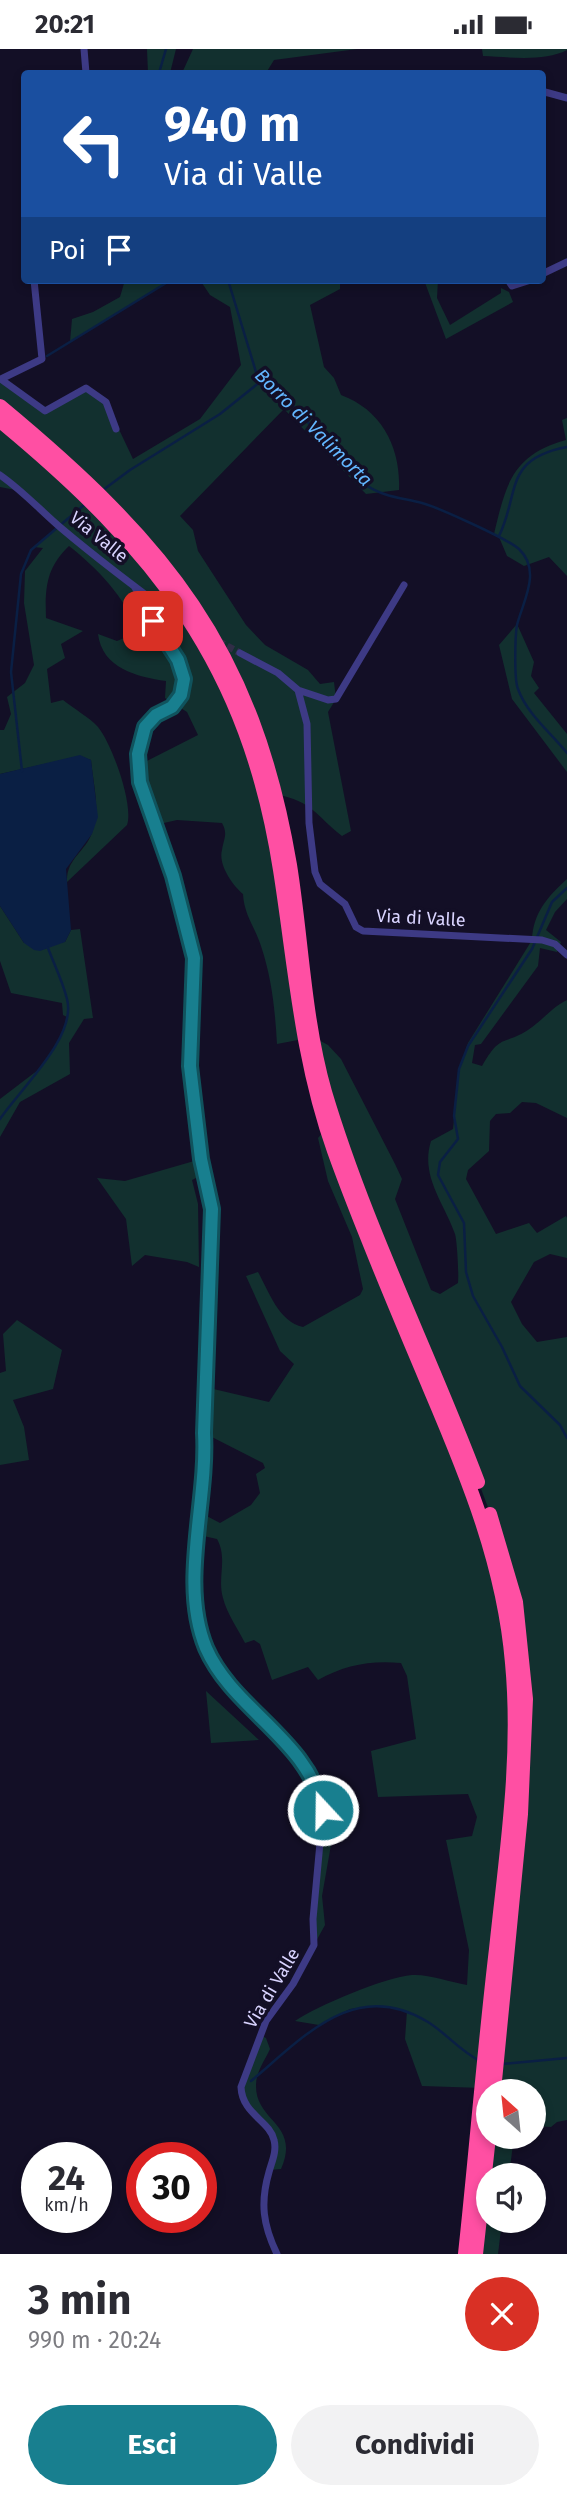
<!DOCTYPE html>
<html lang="it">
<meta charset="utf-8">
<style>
:root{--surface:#fff;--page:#f2f2f3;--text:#2b2b33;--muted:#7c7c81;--accent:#187f8f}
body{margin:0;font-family:"Fira Sans",sans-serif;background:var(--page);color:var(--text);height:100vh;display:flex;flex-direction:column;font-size:26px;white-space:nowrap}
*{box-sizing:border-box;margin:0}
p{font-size:23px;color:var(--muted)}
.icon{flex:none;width:38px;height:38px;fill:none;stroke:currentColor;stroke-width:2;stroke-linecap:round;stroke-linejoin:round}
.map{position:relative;height:2205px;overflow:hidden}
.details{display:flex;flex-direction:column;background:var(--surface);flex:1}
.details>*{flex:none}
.top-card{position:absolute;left:21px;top:21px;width:525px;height:214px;border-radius:7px;box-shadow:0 4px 10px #0003;background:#1a4fa0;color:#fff;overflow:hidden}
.needle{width:46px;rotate:333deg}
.buttons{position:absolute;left:476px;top:2030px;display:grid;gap:14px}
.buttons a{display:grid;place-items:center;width:70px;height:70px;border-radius:50%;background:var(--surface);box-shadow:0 4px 10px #0003;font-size:35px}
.speed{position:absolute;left:21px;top:2093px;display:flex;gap:14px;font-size:35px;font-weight:700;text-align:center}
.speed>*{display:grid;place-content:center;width:91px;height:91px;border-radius:50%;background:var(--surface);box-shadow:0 4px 10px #0003;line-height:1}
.speed small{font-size:18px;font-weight:400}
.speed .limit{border:10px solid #d22;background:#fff;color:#111}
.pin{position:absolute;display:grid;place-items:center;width:60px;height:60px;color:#fff;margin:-30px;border-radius:14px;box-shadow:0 4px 10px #0006}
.me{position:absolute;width:77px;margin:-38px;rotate:339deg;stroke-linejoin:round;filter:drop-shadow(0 0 5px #0008)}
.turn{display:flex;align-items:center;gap:24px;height:147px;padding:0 28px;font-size:32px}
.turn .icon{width:91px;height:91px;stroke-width:2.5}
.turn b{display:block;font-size:49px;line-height:60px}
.then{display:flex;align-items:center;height:66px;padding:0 28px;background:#0003;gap:14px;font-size:26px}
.round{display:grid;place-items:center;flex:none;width:74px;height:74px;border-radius:37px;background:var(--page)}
.overview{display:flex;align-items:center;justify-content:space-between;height:119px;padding:0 28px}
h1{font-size:42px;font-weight:700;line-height:52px}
.cta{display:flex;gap:14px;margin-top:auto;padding:14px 28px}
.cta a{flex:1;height:80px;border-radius:42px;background:var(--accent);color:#fff;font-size:28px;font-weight:700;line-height:80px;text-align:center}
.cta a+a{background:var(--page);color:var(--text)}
.status{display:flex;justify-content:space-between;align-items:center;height:49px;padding:0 35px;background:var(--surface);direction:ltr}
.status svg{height:19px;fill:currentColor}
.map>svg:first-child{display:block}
.green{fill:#12302f}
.water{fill:#0a1f44}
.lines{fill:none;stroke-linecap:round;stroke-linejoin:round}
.stream{stroke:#0a1f44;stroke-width:2.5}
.street-tunnel{stroke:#312d47;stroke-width:7;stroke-dasharray:7 3.5;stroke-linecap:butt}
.street{stroke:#3d3a85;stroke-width:7}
.highway{stroke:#ff4fa3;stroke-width:14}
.route-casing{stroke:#10535d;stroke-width:18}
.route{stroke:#187f8f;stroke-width:12}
.labels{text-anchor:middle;stroke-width:7;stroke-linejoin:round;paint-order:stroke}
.street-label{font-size:18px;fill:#d9d4ff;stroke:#130f26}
.water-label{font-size:19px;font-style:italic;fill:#62b6ff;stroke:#130f26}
</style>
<div class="status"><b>20:21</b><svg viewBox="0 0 49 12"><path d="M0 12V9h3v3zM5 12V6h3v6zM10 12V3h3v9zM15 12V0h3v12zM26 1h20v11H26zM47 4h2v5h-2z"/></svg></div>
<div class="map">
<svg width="567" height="2205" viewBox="0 0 567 2205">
<rect width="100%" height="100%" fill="#130f26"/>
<path class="green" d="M 147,0 L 176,0 L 170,24 L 148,24 Z
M 193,0 L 357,0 L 274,11 L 266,24 L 182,24 Z
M 482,0 L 567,0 L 567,1 C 544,13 509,8 483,7 Z
M 125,231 L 171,231 L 70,293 L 72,270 L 93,263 L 120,248 Z
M 200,231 L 340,231 L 340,240 L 310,256 L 324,318 L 334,329 L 341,346 C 382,361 401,399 399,441 L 366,445 L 284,360 L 180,467 L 193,481 L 198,502 L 246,576 L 265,596 L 308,621 L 320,635 L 334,633 L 336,650 L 328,663 L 351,782 L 342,787 C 314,765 315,754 276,745 L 230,618 L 0,357 L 0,329 L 45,362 L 86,339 L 106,353 L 133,410 L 200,370 L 241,316 L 230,258 L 210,246 Z
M 424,231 L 438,231 L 437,249 L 450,276 L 501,244 L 501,239 L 509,243 L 513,253 L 446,290 Z
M 567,369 L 567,527 L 549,508 L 524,517 L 507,507 L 499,488 L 494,485 C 506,435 512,406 566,391 L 562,371 Z
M 0,372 L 42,406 L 190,569 L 259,726 L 303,990 L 277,995 C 275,961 272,930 261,897 C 255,878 244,866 243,845 C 232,836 218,815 222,801 C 224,789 228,785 222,774 L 177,771 L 155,776 L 139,716 L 198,686 L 187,663 L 165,649 L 166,632 C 137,628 102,619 98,585 L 117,592 L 138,583 C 125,548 98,520 69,497 C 46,519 45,539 46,569 L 83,582 L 61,595 L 65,609 L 47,620 L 51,654 L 63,651 C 74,660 89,668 98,678 C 112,695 134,756 127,776 L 67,833 C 66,810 85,803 92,784 C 101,760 93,735 91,711 L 80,707 L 0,725 L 0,681 L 4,681 L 11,665 L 7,648 L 25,634 L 34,616 L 24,554 L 25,522 L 43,499 L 34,498 L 59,477 L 26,443 L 0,438 Z
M 517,575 L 534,613 L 531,627 L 539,639 L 534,644 L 567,685 L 567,723 L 512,650 L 499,596 Z
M 567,830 L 567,850 L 555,863 L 546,881 L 561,893 L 557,903 L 540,899 L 538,917 L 481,995 L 475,996 L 472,1014 L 482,1017 C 501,984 503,997 528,981 C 542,972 552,958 567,951 L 567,1069 L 536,1054 L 522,1053 L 510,1064 L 496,1065 L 490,1072 L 489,1102 L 468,1121 L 466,1130 L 496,1185 L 529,1174 L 537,1184 L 566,1167 L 567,1169 L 567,1209 L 550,1205 L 534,1213 L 511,1253 L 522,1275 L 537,1293 L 567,1288 L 567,2071 L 557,2073 L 551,2078 L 534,2077 L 534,2042 L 494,2042 L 521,1765 L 489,1461 L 451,1360 L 385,1205 L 313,988 L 328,996 L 341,1010 L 395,1115 L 402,1130 L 395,1150 L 431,1241 L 440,1245 L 458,1234 C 459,1225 457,1191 455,1185 C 444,1154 420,1127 431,1092 L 453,1080 L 459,1020 L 468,994 L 532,891 C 533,864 548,847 567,830 Z
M 0,857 L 24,894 L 65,893 L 71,881 L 80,880 L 93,969 L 84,970 L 69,994 L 70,1025 L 20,1053 L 0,1088 L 0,1050 L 38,1021 L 59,992 L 67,968 L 63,966 L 62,954 L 11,944 L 0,912 Z
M 326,1080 L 479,1462 L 514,1636 L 483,2039 L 422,2037 L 405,1990 L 407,1962 L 380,1957 L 350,1960 L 319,1976 L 295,1972 C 317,1957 385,1928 412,1926 C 429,1925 450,1933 467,1936 L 469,1901 L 446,1791 L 472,1787 L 477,1768 L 468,1745 L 378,1748 L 371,1702 L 416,1690 L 407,1627 L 401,1614 C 371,1611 344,1616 318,1631 L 308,1618 L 272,1631 L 260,1595 L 254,1591 L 245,1594 C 238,1580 227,1565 223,1549 C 217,1528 228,1510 217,1490 L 199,1486 L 201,1464 L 220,1474 L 251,1456 L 260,1444 L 256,1425 L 265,1419 L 263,1414 L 204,1384 L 205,1338 L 269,1353 L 294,1315 L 280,1302 L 246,1227 L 258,1223 C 269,1243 279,1273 303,1278 L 360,1246 L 363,1240 L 352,1188 L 328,1132 L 318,1089 Z
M 201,1110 L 204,1125 L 192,1131 L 198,1155 L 199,1218 L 187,1213 L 145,1206 L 132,1217 L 126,1170 L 97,1129 L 125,1132 Z
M 17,1271 L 62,1301 L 53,1340 L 13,1351 L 24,1378 L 29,1411 L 0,1416 L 0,1324 L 6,1322 L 3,1285 Z
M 206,1642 L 259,1691 L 211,1694 Z
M 317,1738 L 336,1744 L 338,1756 L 322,1847 L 325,1876 L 314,1896 L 323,1761 Z
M 260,1986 L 266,1989 L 270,2000 C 265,2011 256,2023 256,2036 C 255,2073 301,2074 281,2120 L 269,2121 L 274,2091 L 241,2044 Z
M 489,2088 L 514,2088 L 509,2126 L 488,2126 L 488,2172 L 502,2172 L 498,2205 L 477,2205 Z"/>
<path class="water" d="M 80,706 L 91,711 L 98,768 L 92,785 L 66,820 L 71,881 L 65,893 L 40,902 L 34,901 L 24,894 L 0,857 L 0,725 Z"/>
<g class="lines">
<path class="stream" d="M 159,24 L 166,0
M 228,231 L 256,323 L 275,332 L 291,355 L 366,436 C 383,448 403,449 422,454 C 437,458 508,490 519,500 C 542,522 523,552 517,576 C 515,587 514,631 518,640 C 527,665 551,684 567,704
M 47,307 L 171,231
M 103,441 L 130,421 L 220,365 L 266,328
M 499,487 C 520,444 503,410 567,398
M 22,722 L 11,623 L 21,525 L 31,501 L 84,456
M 567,839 L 552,853 L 532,900 L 468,997 L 459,1020 L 454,1067 L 458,1090 L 440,1113 L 438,1126 L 464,1174 L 466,1223 L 473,1247 L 502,1298 L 520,1337 L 560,1376 L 567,1389
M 0,1070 C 21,1039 77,988 67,950 C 63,933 54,915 48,899
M 503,2015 L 567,2009
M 251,2032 C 304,1988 355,1928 428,1973 C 447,1985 460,2002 480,2012"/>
<path class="street-tunnel" d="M 218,592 L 240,604"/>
<path class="street" d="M 84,0 L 86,24
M 542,47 L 545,43 L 567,49
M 542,225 L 567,213
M 508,231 L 512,237 L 531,231
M 1,330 L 42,310 L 34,231
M 2,331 L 45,362 L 86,339 L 106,353 L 116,380
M 0,426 C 23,442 40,461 61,479 C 100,512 140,542 181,572
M 134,537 L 178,611 L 184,630 L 181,646 L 172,658 L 156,666 L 145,678 L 138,704 L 140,733 L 173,827 L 194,909 L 190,1017 L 201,1110 L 212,1160 L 204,1384 L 206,1413 L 194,1538 L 196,1572 L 207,1601 L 219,1623 L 274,1679 L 298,1710 L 317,1738 L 323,1761 L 313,1870 L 314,1896 L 293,1935 L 266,1972 L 241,2038 C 242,2065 270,2072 274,2091 C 277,2102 272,2112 269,2123 C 260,2154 263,2176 277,2205
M 240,604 L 278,624 L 298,641 L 307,675 L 309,774 L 315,823 L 320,835 L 345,855 L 356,878 L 363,882 L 542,891 L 555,895 L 567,906
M 298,641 L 328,651 L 336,650 L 404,536"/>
<path class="highway" d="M 0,357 C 165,494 253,598 290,816 C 302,891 304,970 325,1043 C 365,1177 429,1303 478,1433
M 0,372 C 156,501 248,615 280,821 C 295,916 301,1010 334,1102 C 363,1183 397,1261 430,1340 C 468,1429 504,1517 512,1614 C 521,1709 506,1805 496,1900 C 484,2001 476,2103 465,2205
M 490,1465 L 516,1553 L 526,1650 L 521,1765 L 494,2042
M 476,2205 L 489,2088"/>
</g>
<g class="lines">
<defs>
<path id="route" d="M 153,572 L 178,611 L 184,630 L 181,646 L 172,658 L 156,666 L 145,678 L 138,705 L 140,733 L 173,827 L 194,909 L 190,1017 L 201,1110 L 212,1160 L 204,1384 C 208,1453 179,1534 206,1599 C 233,1661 309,1691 323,1761"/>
</defs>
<use href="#route" class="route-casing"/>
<use href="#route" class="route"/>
</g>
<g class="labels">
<g class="street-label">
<text transform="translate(99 488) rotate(39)" y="6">Via Valle</text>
<text transform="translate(421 869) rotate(3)" y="6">Via di Valle</text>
<text transform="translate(272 1939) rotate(-59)" y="6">Via di Valle</text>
</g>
<g class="water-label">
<text transform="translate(314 378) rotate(45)" y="7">Borro di Valimorta</text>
</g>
</g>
</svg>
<div class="buttons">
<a><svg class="needle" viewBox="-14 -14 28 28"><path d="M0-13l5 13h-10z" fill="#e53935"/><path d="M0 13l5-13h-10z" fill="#7c7c81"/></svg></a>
<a><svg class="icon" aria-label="sound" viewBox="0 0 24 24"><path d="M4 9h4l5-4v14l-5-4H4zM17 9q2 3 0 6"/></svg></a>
</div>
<div class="speed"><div>24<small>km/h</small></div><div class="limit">30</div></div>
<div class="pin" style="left:153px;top:572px;background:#d93025"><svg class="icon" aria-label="arrive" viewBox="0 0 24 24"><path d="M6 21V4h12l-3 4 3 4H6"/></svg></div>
<svg class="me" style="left:323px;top:1761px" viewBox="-20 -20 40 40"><circle r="17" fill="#187f8f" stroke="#fff" stroke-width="3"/><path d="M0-11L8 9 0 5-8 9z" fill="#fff"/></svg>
<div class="top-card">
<div class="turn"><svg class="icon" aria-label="left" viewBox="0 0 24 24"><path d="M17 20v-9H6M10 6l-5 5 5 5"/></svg><div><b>940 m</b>Via di Valle</div></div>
<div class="then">Poi<svg class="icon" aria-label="arrive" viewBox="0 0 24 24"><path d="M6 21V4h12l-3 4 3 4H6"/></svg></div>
</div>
</div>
<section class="details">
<div class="overview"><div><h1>3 min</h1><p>990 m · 20:24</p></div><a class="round" style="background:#d93025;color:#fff"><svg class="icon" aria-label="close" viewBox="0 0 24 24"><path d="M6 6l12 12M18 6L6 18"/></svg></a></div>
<div class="cta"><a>Esci</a><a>Condividi</a></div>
</section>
